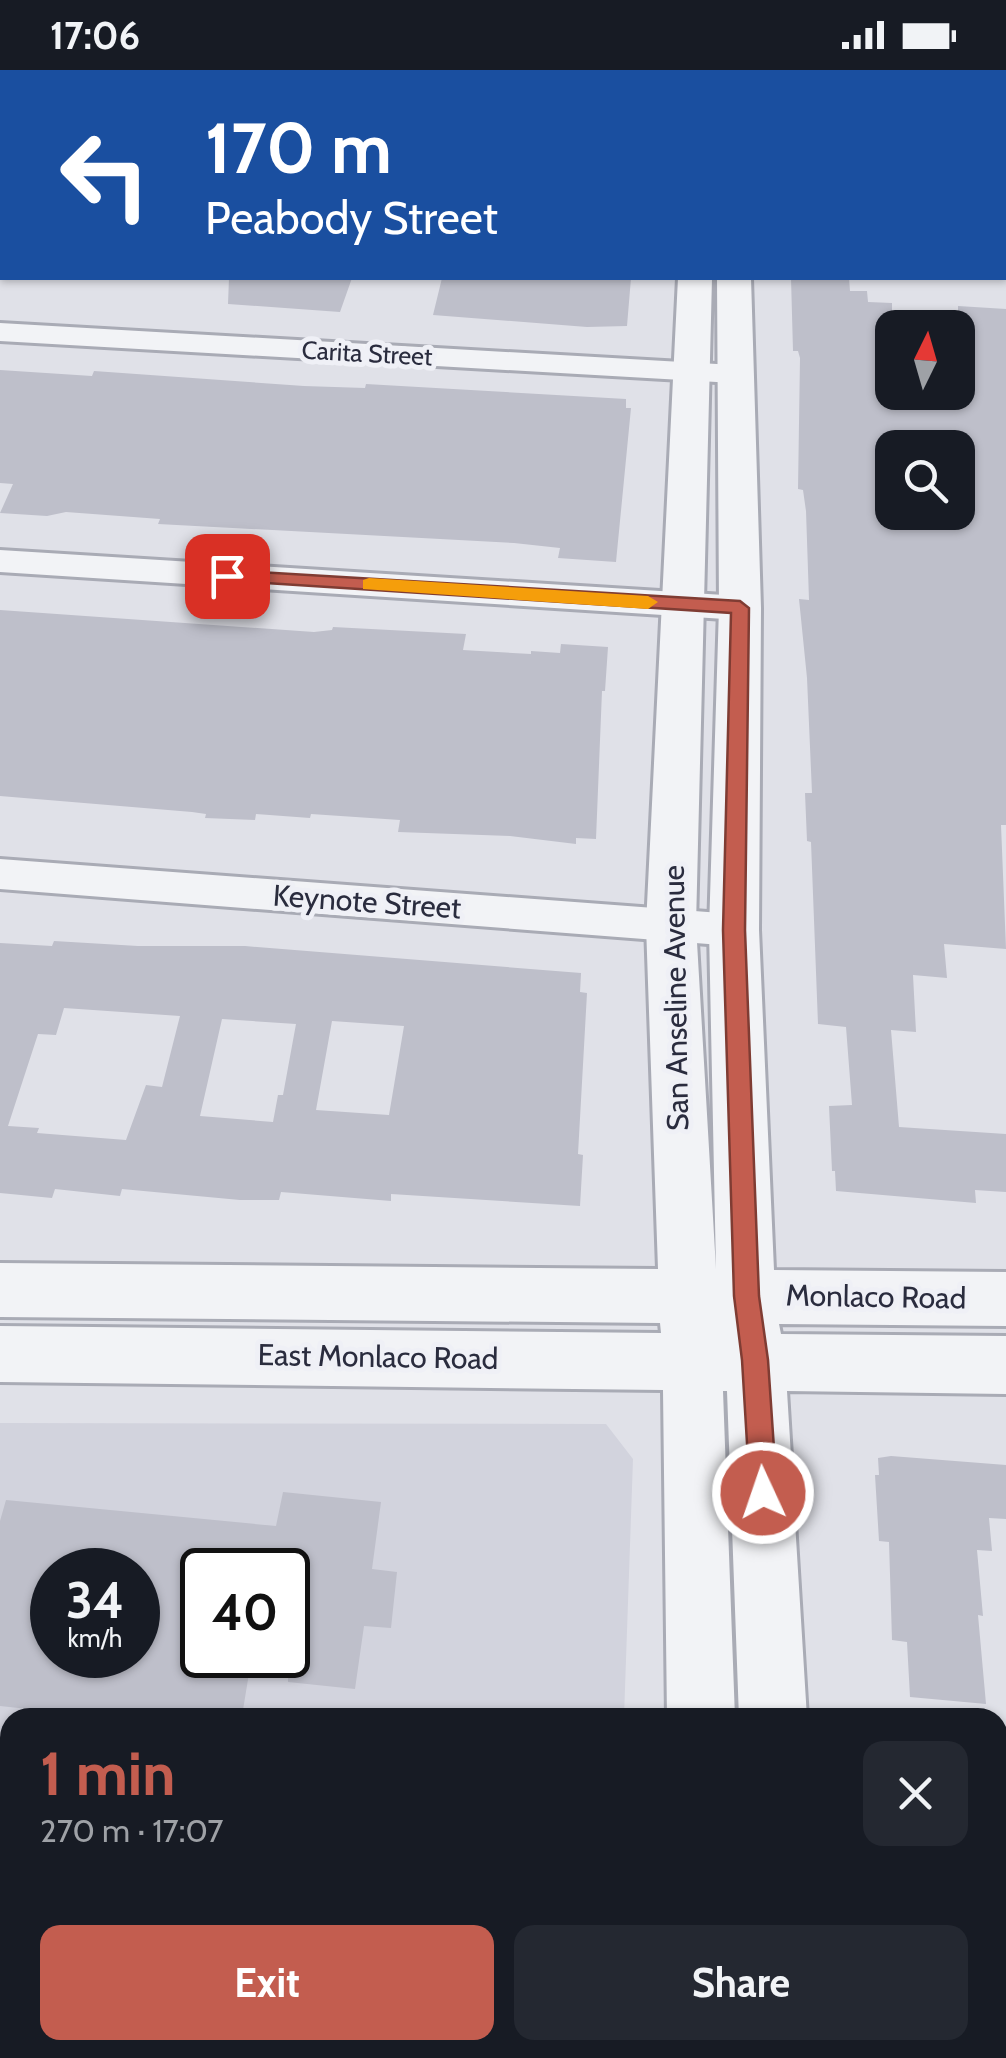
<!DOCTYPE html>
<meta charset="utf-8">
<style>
:root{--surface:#171b24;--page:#242831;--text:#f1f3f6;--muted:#9ea1a6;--accent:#c35d4f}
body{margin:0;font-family:Cabin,sans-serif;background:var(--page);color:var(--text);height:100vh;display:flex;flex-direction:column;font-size:38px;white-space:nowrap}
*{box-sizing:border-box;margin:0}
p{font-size:32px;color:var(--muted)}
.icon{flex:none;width:55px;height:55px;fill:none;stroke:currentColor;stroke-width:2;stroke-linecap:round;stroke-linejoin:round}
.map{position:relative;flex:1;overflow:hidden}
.drawer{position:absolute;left:0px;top:1638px;width:1008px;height:352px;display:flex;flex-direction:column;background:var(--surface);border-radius:30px 30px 0 0;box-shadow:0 2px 8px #0004}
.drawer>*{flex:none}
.hud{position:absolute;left:0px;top:0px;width:1008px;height:210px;box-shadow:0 2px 8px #0004;background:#1a4fa0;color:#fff;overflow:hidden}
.needle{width:65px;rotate:5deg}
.controls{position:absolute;left:875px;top:240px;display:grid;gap:20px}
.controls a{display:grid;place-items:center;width:100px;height:100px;border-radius:20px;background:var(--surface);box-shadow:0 2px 8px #0004;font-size:50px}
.speed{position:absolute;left:30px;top:1478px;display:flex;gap:20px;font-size:50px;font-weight:700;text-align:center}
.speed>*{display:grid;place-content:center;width:130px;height:130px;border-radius:50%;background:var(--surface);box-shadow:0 2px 8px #0004;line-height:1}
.speed small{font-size:25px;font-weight:400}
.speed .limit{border:5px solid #111;border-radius:15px;background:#fff;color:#111}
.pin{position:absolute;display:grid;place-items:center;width:85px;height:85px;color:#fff;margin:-42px;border-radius:20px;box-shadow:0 5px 15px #0006}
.me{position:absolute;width:110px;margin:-55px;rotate:357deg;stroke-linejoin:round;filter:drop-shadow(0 0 8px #0008)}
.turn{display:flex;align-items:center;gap:35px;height:210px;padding:0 40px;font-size:45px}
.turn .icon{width:130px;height:130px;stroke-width:2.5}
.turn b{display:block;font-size:70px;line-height:85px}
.round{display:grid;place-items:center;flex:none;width:105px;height:105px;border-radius:20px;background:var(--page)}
.head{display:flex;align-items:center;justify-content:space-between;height:170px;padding:0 40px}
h1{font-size:60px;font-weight:800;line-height:75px;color:var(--accent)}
.cta{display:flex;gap:20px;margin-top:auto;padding:20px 40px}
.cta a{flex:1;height:115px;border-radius:20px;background:var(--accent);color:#fff;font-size:40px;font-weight:800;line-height:115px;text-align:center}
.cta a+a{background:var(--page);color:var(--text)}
.status{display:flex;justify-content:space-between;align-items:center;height:70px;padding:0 50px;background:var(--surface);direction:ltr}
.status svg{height:28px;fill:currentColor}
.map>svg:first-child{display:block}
.built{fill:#d2d3dd;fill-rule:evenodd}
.green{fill:#c2d1c2}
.building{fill:#bebfca;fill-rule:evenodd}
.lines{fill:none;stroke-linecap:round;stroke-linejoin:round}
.minor-casing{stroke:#a9abb5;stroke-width:6}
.tertiary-casing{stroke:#a9abb5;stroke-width:6}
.minor{fill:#f2f3f6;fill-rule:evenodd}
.tertiary{fill:#f2f3f6;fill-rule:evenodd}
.route{fill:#c35d4f;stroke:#7f3c33;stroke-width:2.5}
.slow{fill:#f59e0b}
.labels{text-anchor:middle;stroke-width:10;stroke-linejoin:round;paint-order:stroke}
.far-street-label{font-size:25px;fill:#2a2c3e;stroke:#eff0f6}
.street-label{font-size:30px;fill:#2a2c3e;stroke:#eff0f6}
</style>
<div class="status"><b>17:06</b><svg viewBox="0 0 49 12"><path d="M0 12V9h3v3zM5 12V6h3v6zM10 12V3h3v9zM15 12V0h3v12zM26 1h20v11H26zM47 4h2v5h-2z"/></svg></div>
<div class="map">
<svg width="1006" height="1988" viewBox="0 0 1006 1988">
<rect width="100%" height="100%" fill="#e0e1e8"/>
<path class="built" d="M 0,1353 L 606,1354 L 633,1389 L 624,1647 L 10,1648 L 10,1980 L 614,1980 L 613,1988 L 0,1988 ZM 52,1500 L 138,1500 L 138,1585 L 52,1585 ZM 202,1500 L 288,1500 L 288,1585 L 202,1585 Z"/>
<path class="green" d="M 0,1785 L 10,1786 L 10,1980 L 288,1980 L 287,1988 L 0,1988 Z"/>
<path class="building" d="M 229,208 L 352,208 L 340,242 L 228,234 Z
M 442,208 L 631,208 L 627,256 L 587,257 L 433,245 Z
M 791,208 L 849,208 L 850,221 L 867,221 L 868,232 L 892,233 L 892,322 L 958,322 L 958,236 L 1006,239 L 1006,755 L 1001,755 L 1006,879 L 944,874 L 947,908 L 913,905 L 916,962 L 891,960 L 899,1057 L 1006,1064 L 1006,1122 L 975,1120 L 976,1133 L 836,1121 L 835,1101 L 832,1101 L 829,1036 L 852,1035 L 846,957 L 818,954 L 811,772 L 807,771 L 805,723 L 812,723 L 807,608 L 799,529 L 809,530 L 806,441 L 803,420 L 798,419 L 800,288 L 798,281 L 793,281 ZM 892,378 L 958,378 L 958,442 L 892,442 Z
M 0,300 L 92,306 L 94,301 L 304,316 L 365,318 L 366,314 L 626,329 L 626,338 L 631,338 L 616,492 L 558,488 L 560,478 L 514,473 L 158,454 L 160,449 L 66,442 L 47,446 L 0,443 L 13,414 L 0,413 Z
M 0,540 L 314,562 L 332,560 L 333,557 L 466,564 L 463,580 L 531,584 L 531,581 L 560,583 L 561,574 L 608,577 L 605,621 L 602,621 L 596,769 L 576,768 L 576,774 L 510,766 L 398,762 L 400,750 L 311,744 L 310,748 L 256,744 L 255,750 L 205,748 L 206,744 L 192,742 L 0,726 Z
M 54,871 L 138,876 L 245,876 L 581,903 L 580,922 L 587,923 L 578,1084 L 583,1085 L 580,1136 L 391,1124 L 391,1131 L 281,1122 L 279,1130 L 240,1130 L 122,1119 L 120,1126 L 55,1119 L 52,1128 L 0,1123 L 0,873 L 52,876 ZM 64,938 L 180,946 L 162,1017 L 146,1015 L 126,1070 L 37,1063 L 39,1058 L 8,1056 L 38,964 L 56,965 ZM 222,949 L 296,954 L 283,1025 L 278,1025 L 273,1052 L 200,1046 ZM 332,951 L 404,956 L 389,1045 L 316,1040 Z
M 891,1386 L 1006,1395 L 1006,1449 L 989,1448 L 992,1481 L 977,1480 L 983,1546 L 978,1545 L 986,1634 L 910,1627 L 907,1572 L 892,1570 L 889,1472 L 879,1471 L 875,1405 L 879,1405 L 878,1388 Z
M 283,1422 L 381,1432 L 372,1499 L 397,1502 L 391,1558 L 364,1556 L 355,1619 L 288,1612 L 288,1500 L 202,1500 L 202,1585 L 252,1585 L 242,1646 L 201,1641 L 200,1648 L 112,1648 L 0,1636 L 0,1451 L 6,1430 L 276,1456 ZM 52,1500 L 138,1500 L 138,1585 L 52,1585 Z"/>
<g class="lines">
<defs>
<path id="minor" d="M 707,0 L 731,0 L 731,2 L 707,2 Z
M 0,253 L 734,295 L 745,298 L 749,304 L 745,310 L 734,313 L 0,271 Z
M 0,480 L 740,526 L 752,530 L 757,538 L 752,546 L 740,550 L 0,502 Z
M 0,789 L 734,844 L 748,849 L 754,860 L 748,871 L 734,876 L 0,819 Z
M 998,1865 L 1006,1866 L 1006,1926 L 998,1924 Z"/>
<path id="tertiary" d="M 0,54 L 2,54 L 2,72 L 0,72 Z
M 1005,102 L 1006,102 L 1006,122 L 1005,122 Z
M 678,208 L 712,208 L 696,855 L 716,1199 L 709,860 L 719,538 L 717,208 L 751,208 L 761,538 L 759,860 L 774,1200 L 1006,1202 L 1006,1256 L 779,1254 L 781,1264 L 1006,1266 L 1006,1324 L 787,1321 L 807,1648 L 739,1648 L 727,1321 L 723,1321 L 735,1648 L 667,1648 L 663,1320 L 0,1312 L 0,1256 L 661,1263 L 660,1253 L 0,1247 L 0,1193 L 658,1199 L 646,855 Z
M 666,1980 L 740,1980 L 740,1988 L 666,1988 Z
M 747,1980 L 821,1980 L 821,1988 L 747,1988 Z"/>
</defs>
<use href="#minor" class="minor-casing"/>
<use href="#tertiary" class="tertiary-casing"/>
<use href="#minor" class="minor"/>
<use href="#tertiary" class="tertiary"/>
</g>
<path class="route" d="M 227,500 L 740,531 L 749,538 L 745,860 L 759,1226 L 768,1290 L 777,1423 L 773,1433 L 763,1436 L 754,1433 L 750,1423 L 742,1290 L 734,1226 L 723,860 L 731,543 L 221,510 L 221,501 Z"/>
<path class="slow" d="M 369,508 L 648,526 L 658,532 L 648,539 L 363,519 L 363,510 Z"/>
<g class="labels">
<g class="far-street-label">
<text transform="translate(367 283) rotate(3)" y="9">Carita Street</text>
</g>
<g class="street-label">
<text transform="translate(367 832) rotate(4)" y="10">Keynote Street</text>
<text transform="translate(676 928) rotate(-91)" y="10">San Anseline Avenue</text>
<text transform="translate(876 1227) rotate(1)" y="10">Monlaco Road</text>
<text transform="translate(378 1287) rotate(1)" y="10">East Monlaco Road</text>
</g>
</g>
</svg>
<div class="controls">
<a><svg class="needle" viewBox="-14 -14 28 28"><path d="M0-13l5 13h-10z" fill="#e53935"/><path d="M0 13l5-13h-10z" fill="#9ea1a6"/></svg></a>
<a><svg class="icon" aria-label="search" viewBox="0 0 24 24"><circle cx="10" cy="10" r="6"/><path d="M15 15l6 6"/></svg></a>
</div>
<div class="speed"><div>34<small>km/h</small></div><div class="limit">40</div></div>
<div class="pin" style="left:227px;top:506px;background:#d93025"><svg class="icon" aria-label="arrive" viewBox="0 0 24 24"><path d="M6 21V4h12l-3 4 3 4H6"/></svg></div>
<svg class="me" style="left:763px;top:1423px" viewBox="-20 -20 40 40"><circle r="17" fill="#c35d4f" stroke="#fff" stroke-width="3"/><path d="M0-11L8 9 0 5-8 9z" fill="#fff"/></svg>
<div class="hud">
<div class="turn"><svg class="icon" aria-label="left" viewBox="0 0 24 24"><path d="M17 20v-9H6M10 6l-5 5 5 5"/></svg><div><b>170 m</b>Peabody Street</div></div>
</div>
<section class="drawer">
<div class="head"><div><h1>1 min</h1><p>270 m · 17:07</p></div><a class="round"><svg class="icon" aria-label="close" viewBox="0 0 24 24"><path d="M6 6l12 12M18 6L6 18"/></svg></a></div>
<div class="cta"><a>Exit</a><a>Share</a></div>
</section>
</div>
